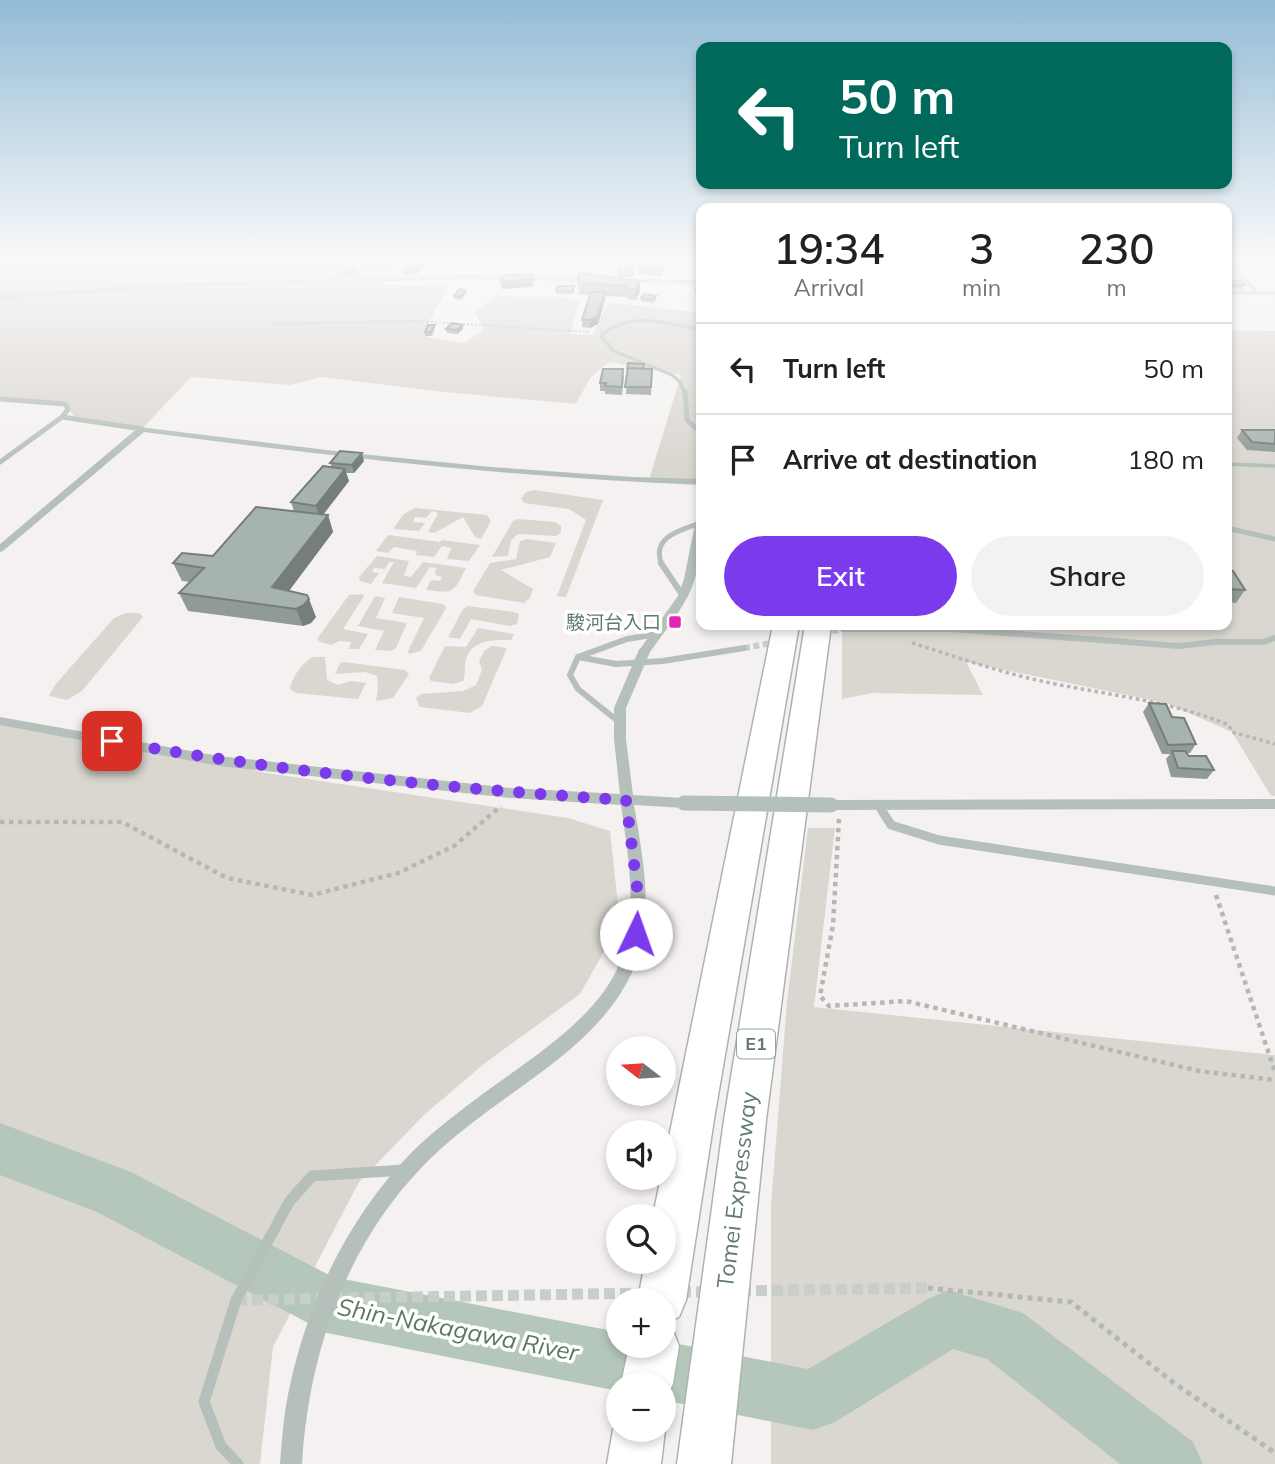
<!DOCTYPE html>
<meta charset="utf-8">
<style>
:root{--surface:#fff;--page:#f2f2f2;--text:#202124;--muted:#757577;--line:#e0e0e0;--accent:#7c3aed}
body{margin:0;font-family:Mulish,"Noto Sans JP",sans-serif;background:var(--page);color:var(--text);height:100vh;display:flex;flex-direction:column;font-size:26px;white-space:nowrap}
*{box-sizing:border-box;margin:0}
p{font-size:23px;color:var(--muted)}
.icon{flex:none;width:38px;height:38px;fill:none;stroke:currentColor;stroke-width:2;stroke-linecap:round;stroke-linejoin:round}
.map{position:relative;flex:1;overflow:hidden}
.details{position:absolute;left:696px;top:203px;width:536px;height:427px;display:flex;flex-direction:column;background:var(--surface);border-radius:14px;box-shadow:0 4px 10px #0003}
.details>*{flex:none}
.guide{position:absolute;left:696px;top:42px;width:536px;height:147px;border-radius:14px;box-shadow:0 4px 10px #0003;background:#00695c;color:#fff;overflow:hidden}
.needle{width:46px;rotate:287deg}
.controls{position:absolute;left:606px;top:1036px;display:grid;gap:14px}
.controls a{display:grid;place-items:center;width:70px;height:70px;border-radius:50%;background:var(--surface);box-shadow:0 4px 10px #0003;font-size:35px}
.pin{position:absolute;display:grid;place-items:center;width:60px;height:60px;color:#fff;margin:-30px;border-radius:14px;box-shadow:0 4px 10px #0006}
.me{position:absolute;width:77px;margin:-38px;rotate:3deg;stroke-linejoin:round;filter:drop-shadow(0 0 5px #0008)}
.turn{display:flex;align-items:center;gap:24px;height:147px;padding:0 28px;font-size:32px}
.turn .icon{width:91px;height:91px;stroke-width:2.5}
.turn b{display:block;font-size:49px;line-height:60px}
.eta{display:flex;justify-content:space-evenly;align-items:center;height:119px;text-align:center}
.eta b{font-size:42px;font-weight:600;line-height:49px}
.button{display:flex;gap:14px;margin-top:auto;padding:14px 28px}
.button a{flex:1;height:80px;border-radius:42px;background:var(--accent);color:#fff;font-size:28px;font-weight:600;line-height:80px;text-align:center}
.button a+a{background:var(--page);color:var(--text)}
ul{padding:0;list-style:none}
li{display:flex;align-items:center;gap:21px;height:91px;padding:0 28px;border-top:2px solid var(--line)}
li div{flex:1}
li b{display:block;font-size:26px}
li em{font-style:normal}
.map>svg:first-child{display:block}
.green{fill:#dad6d0}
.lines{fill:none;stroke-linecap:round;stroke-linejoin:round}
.river{fill:#b5c7ba;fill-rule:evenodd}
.minor-tunnel-far1{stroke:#c8cec9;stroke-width:6;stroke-dasharray:6 3.5;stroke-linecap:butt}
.minor-tunnel{stroke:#c8cec9;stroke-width:11;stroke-dasharray:11 5;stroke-linecap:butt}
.motorway-casing{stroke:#abb4af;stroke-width:3}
.path-far3{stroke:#b2b9b5;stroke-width:2;stroke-dasharray:2 2;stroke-linecap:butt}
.path-far2{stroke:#b2b9b5;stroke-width:3.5;stroke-dasharray:3.5 3.5;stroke-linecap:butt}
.path-far1{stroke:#b2b9b5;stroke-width:4.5;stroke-dasharray:4.5 4.5;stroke-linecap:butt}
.path{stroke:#b2b9b5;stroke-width:5;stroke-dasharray:5 5;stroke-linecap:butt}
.service{stroke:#b6c0bb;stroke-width:3.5}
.minor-far4{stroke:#b6c0bb;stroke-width:3.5}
.minor-far3{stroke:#b6c0bb;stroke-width:5}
.minor-far2{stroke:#b6c0bb;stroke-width:6}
.minor-far1{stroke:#b6c0bb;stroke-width:9}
.minor{stroke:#b6c0bb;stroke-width:11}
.tertiary{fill:#b6c0bb;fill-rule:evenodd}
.motorway{fill:#fff;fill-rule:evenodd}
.tertiary-bridge-far1{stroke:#b6c0bb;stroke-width:11}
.tertiary-bridge{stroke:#b6c0bb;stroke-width:15}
.wall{fill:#909b95}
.shaded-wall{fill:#757e79}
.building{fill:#a7b4ad;stroke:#757e79;stroke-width:2}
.route{stroke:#7c3aed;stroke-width:12;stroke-dasharray:0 21.6}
.poi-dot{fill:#e323b4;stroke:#fff;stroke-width:2.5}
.labels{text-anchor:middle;stroke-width:7;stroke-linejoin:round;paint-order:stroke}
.shield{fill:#fff;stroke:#90a399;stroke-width:2}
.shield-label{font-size:18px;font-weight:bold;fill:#607c6d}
.poi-label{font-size:19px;fill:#607c6d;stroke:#fff;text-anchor:end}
.near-street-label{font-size:23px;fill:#607c6d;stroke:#fff}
.near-water-label{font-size:24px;font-style:italic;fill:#5a7863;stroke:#fff}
</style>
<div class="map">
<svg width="1275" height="1464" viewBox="0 0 1275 1464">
<rect width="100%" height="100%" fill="#f5f1f1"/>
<path class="green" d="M 0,261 L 403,261 L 381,284 L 449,286 L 426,327 L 427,337 L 464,343 L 484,330 L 475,313 L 496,296 L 562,297 L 580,301 L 570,334 L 593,335 L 608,302 L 702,313 L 702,482 L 649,480 L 681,375 L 609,362 L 590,378 L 576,404 L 444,392 L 321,377 L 290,385 L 191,377 L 142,429 L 76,419 L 65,404 L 0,399 Z
M 1227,330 L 1275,331 L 1275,796 L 1271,796 L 1232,732 L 1166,703 L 966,662 L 983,695 L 872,693 L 842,699 L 842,625 L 1227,625 Z
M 534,490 L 603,500 L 566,597 L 557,596 L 586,520 L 569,509 L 524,503 L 521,499 L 526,492 Z
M 415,508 L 487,515 L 491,521 L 481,539 L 475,537 L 463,517 L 434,533 L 428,532 L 438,513 L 432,511 L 426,518 L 415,517 L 413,522 L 425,523 L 419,531 L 393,529 L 404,514 Z
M 518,519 L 555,522 L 561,526 L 561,533 L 556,536 L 518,534 L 511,540 L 508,556 L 492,557 L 513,521 Z
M 388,535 L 440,542 L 442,540 L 480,545 L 469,561 L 447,559 L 451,548 L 442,546 L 434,557 L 416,555 L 417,551 L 394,547 L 388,553 L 376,551 Z
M 527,539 L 556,543 L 550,557 L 501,570 L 533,589 L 530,598 L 524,603 L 476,595 L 473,591 L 490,563 L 516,559 L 520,541 Z
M 377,556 L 409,561 L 404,576 L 411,577 L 423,562 L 466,568 C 453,594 454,593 426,590 L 431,580 L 440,581 L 442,577 L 435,575 L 436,568 L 430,567 L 416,588 L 382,583 L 394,562 L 389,562 L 385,569 L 374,568 L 372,572 L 379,573 L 371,584 L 360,581 L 359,577 Z
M 362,594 L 364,596 L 343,629 L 368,634 L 359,649 L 349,649 L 351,642 L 339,641 L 331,645 L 320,642 L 317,639 L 349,595 Z
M 375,596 L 385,598 L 376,618 L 407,623 L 396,648 L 391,651 L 375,650 L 384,631 L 358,626 Z
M 399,597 L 443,604 L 446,608 L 421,651 L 409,654 L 408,651 L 424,618 L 392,613 Z
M 468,606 L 513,612 L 519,614 L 517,624 L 510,626 L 471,619 L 460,639 L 448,637 L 463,609 Z
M 126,613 L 139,613 L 143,617 L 82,691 L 67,700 L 49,696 L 55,685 L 114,618 Z
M 478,628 L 514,634 L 511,640 C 495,640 472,639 466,659 C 464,666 466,673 463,681 L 453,684 L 431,681 L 429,678 L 445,646 L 466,647 Z
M 492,646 L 507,648 L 482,706 L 470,713 L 420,707 L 416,698 L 421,694 L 463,691 L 476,685 L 482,670 L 479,661 L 485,650 Z
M 313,657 L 325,657 L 327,680 L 338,685 L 351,681 L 366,683 L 358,699 L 296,693 L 290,689 C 292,677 303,662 313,657 Z
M 344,662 L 405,670 L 409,674 L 393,698 L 376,701 L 378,689 L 377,676 L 365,672 L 335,674 L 340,663 Z
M 0,720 L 267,773 L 568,818 L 610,831 L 620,923 L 580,994 L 485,1063 L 424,1115 L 359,1182 L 273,1347 L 260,1464 L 0,1464 Z
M 808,828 L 835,828 L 814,1007 L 1275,1055 L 1275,1464 L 771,1464 L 771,1206 L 787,1002 Z"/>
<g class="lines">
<path class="river" d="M 0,1123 L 131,1172 L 333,1277 L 618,1332 L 618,1346 L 663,1346 L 663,1341 L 808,1369 L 928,1299 L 948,1290 L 1023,1313 L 1193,1442 L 1203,1464 L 1120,1464 L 987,1359 L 953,1349 L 835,1422 L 813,1430 L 663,1400 L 663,1384 L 618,1384 L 618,1391 L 327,1333 L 97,1212 L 0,1175 Z"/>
<path class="minor-tunnel-far1" d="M 823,633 L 843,629
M 744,648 L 777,642"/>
<path class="minor-tunnel" d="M 740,1291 L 928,1288
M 680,1292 L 707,1292
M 236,1300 L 648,1293"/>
<defs>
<path id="motorway" d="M 773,625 L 799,625 L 715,1113 L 686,1300 L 679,1317 L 663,1324 L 663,1300 L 638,1300 L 645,1262 L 663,1262 L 663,1216 L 653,1216 Z
M 805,625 L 831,625 L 766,1120 L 731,1464 L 677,1464 L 724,1120 Z
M 663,1325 L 672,1328 L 679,1346 L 673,1384 L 663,1403 L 663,1384 L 621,1384 L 629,1346 L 663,1346 Z
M 618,1418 L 618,1430 L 663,1430 L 663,1425 L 665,1430 L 661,1464 L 607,1464 L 613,1430 Z"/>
</defs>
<use href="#motorway" class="motorway-casing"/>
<path class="path-far3" d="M 271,324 L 414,321 L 590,332"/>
<path class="path-far2" d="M 912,643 C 948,654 984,667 1020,676 C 1090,694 1161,697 1229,725 L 1232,732 L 1275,744"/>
<path class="path-far1" d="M 839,819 L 833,925 L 820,996 L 829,1006 L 906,1001 L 1199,1071 L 1275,1080
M 0,822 L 122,822 L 227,878 L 312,895 L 398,873 L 454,846 L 501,806
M 1216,895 L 1275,1072"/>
<path class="path" d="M 928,1288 L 1071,1302 L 1174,1383 L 1275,1453"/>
<path class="service" d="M 1227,464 L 1275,466"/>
<path class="minor-far4" d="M 689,261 L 702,261
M 1235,269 L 1258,293
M 685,393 L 680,382 L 672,375 L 614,351 L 601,336 C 629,310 669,324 702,330"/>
<path class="minor-far3" d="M 685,391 L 687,420 L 702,434
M 0,399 L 65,404 L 68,409 L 62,417 L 142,429
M 0,462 L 62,417
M 1227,528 L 1275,539
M 662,565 C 650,537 681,530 701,523"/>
<path class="minor-far2" d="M 661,563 L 683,596
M 843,629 L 952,629 L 1179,646 L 1215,642 L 1263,642 L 1275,638
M 578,657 L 616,664 L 663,661 L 744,648
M 619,722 L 578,689 L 570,675 L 578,657 L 627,639 L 657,634"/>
<path class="minor-far1" d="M 879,806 L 891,825 L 939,840 L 1275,891"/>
<path class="minor" d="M 238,1464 L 221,1446 L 204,1402 L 236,1300 L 289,1202 L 312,1176 L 404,1170"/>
<path class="tertiary" d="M 468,275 L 702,280 L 702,284 L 468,279 L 181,287 L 0,299 L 0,295 L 181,283 Z
M 1227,290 L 1275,291 L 1275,295 L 1227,294 Z
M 139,427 L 351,453 L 491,467 L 632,477 L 702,479 L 702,485 C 515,478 329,456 144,432 L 3,551 L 0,552 L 0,544 Z
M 702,511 C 702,539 701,571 688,596 C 677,617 661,636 648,655 L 640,655 L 638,652 L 640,649 L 678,596 L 684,579 L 697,514 Z
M 620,704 L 626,708 L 626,739 L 633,795 L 684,798 L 689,799 L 691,803 L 689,807 L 684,808 L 634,805 C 643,858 655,917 634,968 C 607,1031 545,1069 492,1108 C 468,1126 444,1144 423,1166 C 345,1247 309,1353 302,1464 L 280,1464 C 282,1438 284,1411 290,1385 C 308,1301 350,1215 411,1153 C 432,1132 456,1114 480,1096 C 527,1061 599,1018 620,962 C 639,912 628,856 621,805 L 511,798 L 219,766 L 0,725 L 0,717 L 219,756 L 511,788 L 620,794 L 614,739 L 614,708 Z
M 1275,799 L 1275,809 L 831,810 L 826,809 L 824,805 L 826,801 L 831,800 Z"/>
<use href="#motorway" class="motorway"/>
<path class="tertiary-bridge-far1" d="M 620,708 L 644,652"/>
<path class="tertiary-bridge" d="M 684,803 L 831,805"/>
</g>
<path class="wall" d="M 408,261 L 427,261 L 425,266 L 418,274 L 403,275 L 402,268 Z
M 523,261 L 539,261 L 537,265 L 523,264 Z
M 598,261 L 604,261 L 603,265 L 598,264 Z
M 635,263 L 634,277 L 618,277 L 618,270 Z
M 663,265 L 663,271 L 661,276 L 638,274 L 638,268 Z
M 356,268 L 356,271 L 352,276 L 344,276 L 343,273 Z
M 640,281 L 640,292 L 635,300 L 627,299 L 627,297 L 605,296 L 605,299 L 598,324 L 590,328 L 582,327 L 582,320 L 590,295 L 579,294 L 578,283 Z
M 1229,281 L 1245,285 L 1243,289 L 1231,288 L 1227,284 Z
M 702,284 L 702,294 L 695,293 L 696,290 Z
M 574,286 L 573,294 L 556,294 L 556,290 Z
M 466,293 L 461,300 L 455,299 L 454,296 Z
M 656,296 L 656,300 L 653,303 L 641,301 L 641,298 Z
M 435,329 L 432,336 L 425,336 L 425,332 Z
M 446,329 L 463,329 L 457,334 L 447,333 Z
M 643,369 L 652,369 L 651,395 L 626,394 L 627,370 Z
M 624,376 L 622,395 L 605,394 L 605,391 L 600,391 L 600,383 Z
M 1242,430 L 1275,430 L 1275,452 L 1247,450 L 1237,438 Z
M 364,461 L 354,473 L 346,473 L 349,481 L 324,514 L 328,515 L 333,532 L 289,591 L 316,617 L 311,623 L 303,626 L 188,611 L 179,593 L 190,582 L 182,581 L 173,563 L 213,556 L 294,511 L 291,502 L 332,467 L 330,463 Z
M 1227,570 L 1245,590 L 1236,603 L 1227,602 Z
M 1149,703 L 1172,717 L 1196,744 L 1190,753 L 1186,753 L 1189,756 L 1214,770 L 1207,779 L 1171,777 L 1166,759 L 1170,754 L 1162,754 L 1143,712 Z"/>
<path class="shaded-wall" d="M 423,261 L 427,261 L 425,266 L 418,274 L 417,267 Z
M 533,275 L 534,282 L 532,287 L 502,289 L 501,282 Z
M 640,281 L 640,292 L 635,300 L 635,290 Z
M 466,290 L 466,293 L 461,300 L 461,296 Z
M 605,292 L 605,299 L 598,324 L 590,328 L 590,320 Z
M 463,325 L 463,329 L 457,334 L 457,330 Z
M 362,453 L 364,461 L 354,473 L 352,465 Z
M 345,469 L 349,481 L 320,518 L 316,506 Z
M 328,515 L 333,532 L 279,604 L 272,587 Z
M 309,599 L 316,617 L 311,623 L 303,626 L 296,609 Z"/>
<path class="building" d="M 408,261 L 423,261 L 417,267 L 402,268 Z
M 620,263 L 635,263 L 634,270 L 618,270 Z
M 640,263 L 663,265 L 661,269 L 638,268 Z
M 347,268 L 356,268 L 352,273 L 343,273 Z
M 579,273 L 640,281 L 635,290 L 627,289 L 628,286 L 578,283 Z
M 505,275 L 533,275 L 532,279 L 501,282 Z
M 1229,281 L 1242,281 L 1245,285 L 1232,285 Z
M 698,283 L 702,284 L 702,290 L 696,290 Z
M 558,286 L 574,286 L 573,291 L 556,290 Z
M 459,289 L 466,290 L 461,296 L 454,296 Z
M 591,292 L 605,292 L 597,317 L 590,320 L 582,320 Z
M 644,294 L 656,296 L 653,299 L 641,298 Z
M 452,323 L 463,325 L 457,330 L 446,329 Z
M 428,325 L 435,325 L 431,332 L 425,332 Z
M 628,363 L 644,364 L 643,369 L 628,368 L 627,370 Z
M 628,368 L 652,369 L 651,387 L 625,387 Z
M 603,369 L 623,369 L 622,387 L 605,386 L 606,383 L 600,383 Z
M 1242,430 L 1275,430 L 1275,444 L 1252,442 Z
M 340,451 L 362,453 L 352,465 L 330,463 Z
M 323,466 L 345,469 L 316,506 L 291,502 Z
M 256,507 L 328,515 L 272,587 L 307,595 L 309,599 L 304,605 L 296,609 L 179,593 L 204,568 L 173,563 L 182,553 L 213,556 Z
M 1227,570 L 1233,571 L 1245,590 L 1227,589 Z
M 1149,703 L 1166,704 L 1172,717 L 1184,718 L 1196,744 L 1168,745 Z
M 1172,751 L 1185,751 L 1189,756 L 1206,756 L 1214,770 L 1178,768 Z"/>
<linearGradient id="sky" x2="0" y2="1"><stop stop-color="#93bcd6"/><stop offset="0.56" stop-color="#faf9f9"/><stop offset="1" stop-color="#faf9f9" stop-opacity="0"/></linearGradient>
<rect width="1275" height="466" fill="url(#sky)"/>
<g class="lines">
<path class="route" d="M 112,741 C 282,772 454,789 626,800 L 639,903 L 636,934"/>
</g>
<rect class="poi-dot" x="668" y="615" width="14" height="14" rx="3.5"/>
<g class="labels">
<rect class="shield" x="737" y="1029.5" width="38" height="29" rx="5"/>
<g class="shield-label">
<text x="756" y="1050">E1</text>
</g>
<g class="poi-label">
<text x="661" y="629">駿河台入口</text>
</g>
<g class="near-street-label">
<text transform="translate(737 1190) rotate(-83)" y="8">Tomei Expressway</text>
</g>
<g class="near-water-label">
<text transform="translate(458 1330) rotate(11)" y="8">Shin-Nakagawa River</text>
</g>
</g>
</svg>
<div class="controls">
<a><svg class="needle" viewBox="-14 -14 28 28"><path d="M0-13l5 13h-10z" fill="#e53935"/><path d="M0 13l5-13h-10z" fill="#757577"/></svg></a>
<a><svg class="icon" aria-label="sound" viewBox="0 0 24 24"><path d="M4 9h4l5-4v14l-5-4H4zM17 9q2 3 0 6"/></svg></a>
<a><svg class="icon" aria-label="search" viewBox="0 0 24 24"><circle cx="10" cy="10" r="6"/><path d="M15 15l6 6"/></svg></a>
<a>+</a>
<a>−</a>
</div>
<div class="pin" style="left:112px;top:741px;background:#d93025"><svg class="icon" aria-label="arrive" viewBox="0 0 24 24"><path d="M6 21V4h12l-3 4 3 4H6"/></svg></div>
<svg class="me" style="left:636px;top:934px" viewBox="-20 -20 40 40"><circle r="19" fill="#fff"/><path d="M0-13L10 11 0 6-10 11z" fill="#7c3aed"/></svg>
<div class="guide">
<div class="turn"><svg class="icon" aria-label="left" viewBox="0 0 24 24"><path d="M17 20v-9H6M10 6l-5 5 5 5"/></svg><div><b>50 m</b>Turn left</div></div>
</div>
<section class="details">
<div class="eta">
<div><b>19:34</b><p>Arrival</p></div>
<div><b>3</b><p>min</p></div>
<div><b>230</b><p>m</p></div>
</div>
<ul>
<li><svg class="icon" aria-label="left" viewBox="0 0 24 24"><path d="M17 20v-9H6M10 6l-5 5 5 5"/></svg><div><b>Turn left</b></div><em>50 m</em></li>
<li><svg class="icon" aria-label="arrive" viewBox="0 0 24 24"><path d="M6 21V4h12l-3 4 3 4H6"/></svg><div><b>Arrive at destination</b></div><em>180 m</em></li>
</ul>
<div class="button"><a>Exit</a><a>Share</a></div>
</section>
</div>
